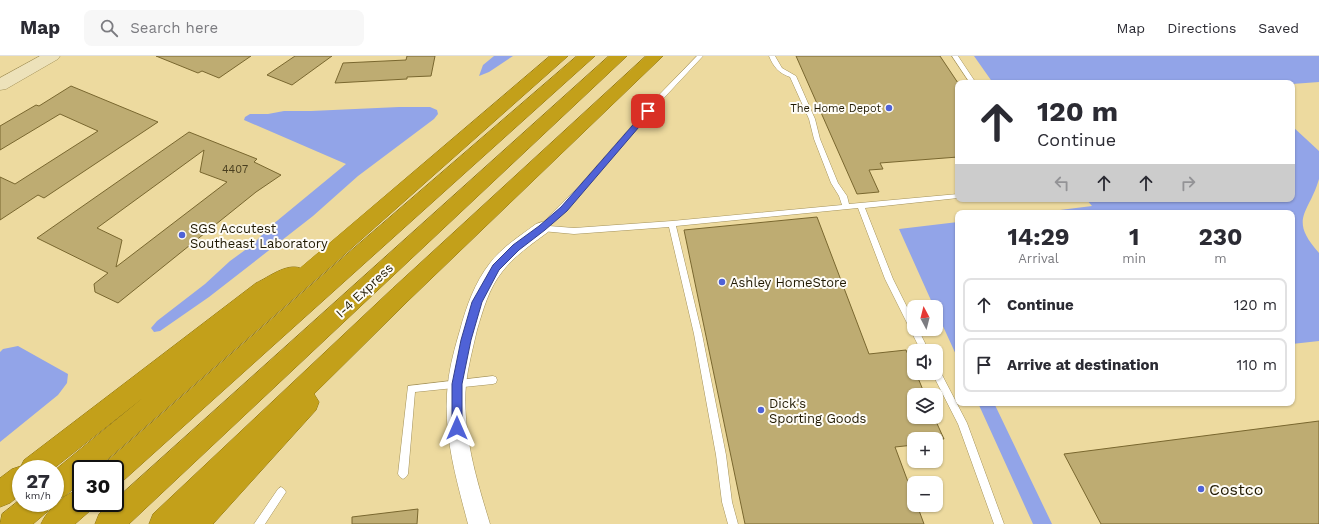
<!DOCTYPE html>
<meta charset="utf-8">
<style>
:root{--surface:#fff;--page:#f7f7f7;--text:#2b2b33;--muted:#7c7c81;--line:#e1e1e2}
body{margin:0;font-family:"Work Sans",sans-serif;background:var(--page);color:var(--text);height:100vh;display:flex;flex-direction:column;font-size:15px;white-space:nowrap}
*{box-sizing:border-box;margin:0}
p{font-size:13px;color:var(--muted)}
.icon{flex:none;width:22px;height:22px;fill:none;stroke:currentColor;stroke-width:2;stroke-linecap:round;stroke-linejoin:round}
.map{position:relative;flex:1;overflow:hidden}
.sheet{position:absolute;left:955px;top:154px;width:340px;height:196px;display:flex;flex-direction:column;background:var(--surface);border-radius:8px;box-shadow:0 1px 3px #0004}
.sheet>*{flex:none}
.top-card{position:absolute;left:955px;top:24px;width:340px;height:122px;border-radius:8px;box-shadow:0 1px 3px #0004;background:#fff;color:var(--text);overflow:hidden}
.needle{width:26px;rotate:353deg}
.buttons{position:absolute;left:907px;top:244px;display:grid;gap:8px}
.buttons a{display:grid;place-items:center;width:36px;height:36px;border-radius:8px;background:var(--surface);box-shadow:0 1px 3px #0004;font-size:20px}
.speed{position:absolute;left:12px;top:404px;display:flex;gap:8px;font-size:20px;font-weight:700;text-align:center}
.speed>*{display:grid;place-content:center;width:52px;height:52px;border-radius:50%;background:var(--surface);box-shadow:0 1px 3px #0004;line-height:1}
.speed small{font-size:10px;font-weight:400}
.speed .limit{border:2px solid #111;border-radius:6px;background:#fff;color:#111}
.pin{position:absolute;display:grid;place-items:center;width:34px;height:34px;color:#fff;margin:-17px;border-radius:8px;box-shadow:0 2px 6px #0006}
.me{position:absolute;width:44px;margin:-22px;rotate:0deg;stroke-linejoin:round;filter:drop-shadow(0 0 3px #0008)}
.turn{display:flex;align-items:center;gap:14px;height:84px;padding:0 16px;font-size:18px}
.turn .icon{width:52px;height:52px;stroke-width:2.5}
.turn b{display:block;font-size:28px;line-height:34px}
.lanes{display:flex;align-items:center;height:38px;padding:0 16px;background:#0003;justify-content:center;gap:20px;direction:ltr}
.lanes .off{opacity:.35}
.eta{display:flex;justify-content:space-evenly;align-items:center;height:68px;text-align:center}
.eta b{font-size:24px;font-weight:700;line-height:28px}
ul{padding:0;list-style:none}
li{display:flex;align-items:center;gap:12px;height:54px;margin:0 8px 6px;padding:0 8px;border:2px solid var(--line);border-radius:8px}
li div{flex:1}
li b{display:block;font-size:15px}
li em{font-style:normal}
header{display:flex;align-items:center;gap:24px;box-sizing:border-box;height:56px;padding:0 20px;background:var(--surface);border-bottom:1px solid var(--line)}
header strong{font-size:19px}
nav{display:flex;gap:22px;margin-inline-start:auto;font-size:14px}
.search{width:280px;height:36px;background:var(--page);display:flex;align-items:center;gap:10px;box-sizing:border-box;padding:0 14px;border-radius:8px;color:var(--muted);font-size:15px}
.map>svg:first-child{display:block}
.water{fill:#92a4e8}
.building{fill:#beac72;stroke:#79672f;fill-rule:evenodd}
.lines{fill:none;stroke-linecap:round;stroke-linejoin:round}
.lane-casing{stroke:#a4925a;stroke-width:1}
.street-casing{stroke:#a4925a;stroke-width:1}
.secondary-casing{stroke:#a4925a;stroke-width:1}
.highway-casing{stroke:#8a7112;stroke-width:1}
.lane{fill:#fff;fill-rule:evenodd}
.street{fill:#fff;fill-rule:evenodd}
.secondary{fill:#ede2ba;fill-rule:evenodd}
.highway{fill:#c3a01a;fill-rule:evenodd}
.route{fill:#4f62d7;stroke:#33408c}
.poi-dot{fill:#4f62d7;stroke:#fefcf6;stroke-width:1.5}
.labels{text-anchor:middle;stroke-width:4;stroke-linejoin:round;paint-order:stroke}
.far-poi-label{font-size:11px;fill:#211a03;stroke:#fefcf6;text-anchor:end}
.number-label{font-size:11px;fill:#483e1f}
.poi-label{font-size:13px;fill:#211a03;stroke:#fefcf6;text-anchor:start}
.street-label{font-size:13px;fill:#211a03;stroke:#fefcf6}
.near-poi-label{font-size:16px;fill:#211a03;stroke:#fefcf6;text-anchor:start}
</style>
<header>
<strong>Map</strong>
<div class="search"><svg class="icon" aria-label="search" viewBox="0 0 24 24"><circle cx="10" cy="10" r="6"/><path d="M15 15l6 6"/></svg>Search here</div>
<nav><a>Map</a><a>Directions</a><a>Saved</a></nav>
</header>
<div class="map">
<svg width="1319" height="468" viewBox="0 0 1319 468">
<rect width="100%" height="100%" fill="#edda9f"/>
<path class="water" d="M 494,0 L 513,0 L 489,16 L 479,20 L 483,9 Z
M 974,0 L 1319,0 L 1319,26 L 1292,28 L 1292,27 L 993,27 Z
M 399,51 L 430,51 L 437,54 L 438,58 L 434,63 L 358,120 L 313,160 L 209,241 L 160,275 L 154,276 L 151,272 L 157,265 L 205,228 L 230,205 L 252,189 L 272,169 L 346,108 L 244,64 L 245,61 L 250,58 L 268,58 L 284,55 L 311,55 Z
M 1292,70 L 1319,95 C 1319,104 1319,115 1319,123 C 1309,158 1288,162 1319,197 L 1319,285 L 1292,288 L 1292,157 L 1036,157 L 1092,150 L 1086,143 L 1292,143 Z
M 958,166 L 958,303 L 936,255 L 936,251 L 934,251 L 899,173 Z
M 18,290 L 68,318 L 67,327 L 58,339 L 0,386 L 0,296 L 3,293 Z
M 978,347 L 994,347 L 1052,468 L 1033,468 Z"/>
<path class="building" d="M 156,0 L 251,0 L 219,22 L 202,15 L 198,17 Z
M 295,0 L 332,0 L 292,29 L 267,19 Z
M 407,0 L 435,0 L 431,20 L 407,21 L 407,23 L 335,27 L 343,7 L 406,4 Z
M 796,0 L 940,0 L 958,27 L 958,101 L 880,107 L 883,113 L 869,114 L 879,136 L 857,138 Z
M 71,30 L 158,66 L 44,142 L 38,139 L 0,164 L 0,121 L 15,128 L 98,75 L 60,58 L 0,94 L 0,70 L 36,49 L 39,50 Z
M 189,76 L 257,103 L 254,106 L 281,119 L 256,136 L 118,247 L 95,236 L 94,228 L 108,217 L 37,182 ZM 204,94 L 200,116 L 227,126 L 116,211 L 122,184 L 97,172 Z
M 817,161 L 869,298 L 906,294 L 914,312 L 914,317 L 916,317 L 925,339 L 914,339 L 914,361 L 934,361 L 944,383 L 914,383 L 914,389 L 895,391 L 914,442 L 914,449 L 917,449 L 924,468 L 745,468 L 684,174 Z
M 1319,365 L 1319,468 L 1101,468 L 1064,398 Z
M 418,453 L 417,468 L 352,468 L 352,461 Z"/>
<g class="lines">
<defs>
<path id="lane" d="M 697,0 L 703,0 L 662,44 L 585,132 L 549,170 L 574,172 L 672,165 L 842,149 L 839,140 L 831,127 L 814,83 L 809,63 L 790,21 C 779,17 774,12 769,0 L 775,0 L 782,12 L 796,20 L 815,63 L 820,83 L 838,127 L 847,140 L 849,148 L 958,138 L 958,142 L 865,152 L 893,223 L 914,265 L 914,273 L 918,273 L 929,295 L 921,295 L 885,223 L 858,152 L 676,170 L 702,278 L 726,399 L 732,446 L 738,468 L 728,468 L 722,446 L 716,399 L 694,278 L 669,171 L 574,178 L 542,175 L 538,172 L 580,129 L 657,41 Z
M 952,0 L 958,0 L 976,27 L 970,27 Z
M 936,312 L 939,313 L 967,367 L 1004,468 L 994,468 L 958,368 L 932,317 L 936,317 Z
M 493,320 L 496,321 L 497,324 L 496,327 L 493,328 L 415,336 L 408,418 L 406,421 L 403,423 L 400,421 L 398,418 L 408,330 Z
M 281,431 L 284,433 L 286,436 L 284,439 L 265,468 L 254,468 L 278,433 Z"/>
<path id="street" d="M 542,166 L 548,168 L 550,172 L 548,176 C 532,188 514,200 502,216 C 489,232 483,254 477,274 C 473,292 468,310 466,328 C 462,376 476,422 490,468 L 468,468 C 456,422 442,375 448,327 C 450,309 455,291 460,274 C 466,251 475,226 490,207 C 502,191 520,180 536,168 Z"/>
<path id="secondary" d="M 40,0 L 60,0 L 58,3 L 6,33 L 0,34 L 0,22 Z"/>
<path id="highway" d="M 550,0 L 568,0 L 336,206 L 96,413 L 81,413 L 81,426 L 65,440 L 55,444 L 55,414 L 144,341 L 53,413 L 21,413 L 21,438 L 10,447 L 0,451 L 0,422 L 12,413 L 21,410 L 24,404 L 256,227 C 269,221 286,207 300,212 Z
M 577,0 L 595,0 L 124,424 L 115,427 L 115,413 L 103,413 L 106,406 Z
M 609,0 L 627,0 L 129,468 L 95,468 L 99,458 L 112,447 L 115,447 L 115,444 Z
M 646,0 L 663,0 L 408,245 L 314,338 L 319,346 L 316,354 L 213,468 L 149,468 L 153,458 L 392,233 Z
M 81,432 L 81,447 L 94,447 L 91,454 L 75,468 L 41,468 C 48,452 65,438 81,432 Z
M 21,443 L 21,447 L 51,447 L 47,456 L 33,468 L 0,468 L 2,458 Z"/>
</defs>
<use href="#lane" class="lane-casing"/>
<use href="#street" class="street-casing"/>
<use href="#secondary" class="secondary-casing"/>
<use href="#highway" class="highway-casing"/>
<use href="#lane" class="lane"/>
<use href="#street" class="street"/>
<use href="#secondary" class="secondary"/>
<use href="#highway" class="highway"/>
</g>
<path class="route" d="M 648,53 L 652,55 L 651,57 L 567,155 L 545,174 L 519,194 L 499,214 L 482,246 L 471,284 L 462,328 L 462,372 L 461,375 L 457,377 L 453,375 L 452,372 L 452,328 L 461,284 L 472,246 L 493,209 L 513,189 L 539,170 L 561,151 L 646,54 Z"/>
<g class="poi-dot">
<circle cx="889" cy="52" r="4"/>
<circle cx="182" cy="179" r="4"/>
<circle cx="722" cy="226" r="4"/>
<circle cx="761" cy="354" r="4"/>
<circle cx="1201" cy="433" r="4"/>
</g>
<g class="labels">
<g class="far-poi-label">
<text x="881" y="56">The Home Depot</text>
</g>
<g class="number-label">
<text x="235" y="117">4407</text>
</g>
<g class="poi-label">
<text x="190" y="177">SGS Accutest<tspan x="190" dy="15">Southeast Laboratory</tspan></text>
<text x="730" y="231">Ashley HomeStore</text>
<text x="769" y="352">Dick's<tspan x="769" dy="15">Sporting Goods</tspan></text>
</g>
<g class="street-label">
<text transform="translate(364 234) rotate(-43)" y="5">I-4 Express</text>
</g>
<g class="near-poi-label">
<text x="1209" y="439">Costco</text>
</g>
</g>
</svg>
<div class="buttons">
<a><svg class="needle" viewBox="-14 -14 28 28"><path d="M0-13l5 13h-10z" fill="#e53935"/><path d="M0 13l5-13h-10z" fill="#7c7c81"/></svg></a>
<a><svg class="icon" aria-label="sound" viewBox="0 0 24 24"><path d="M4 9h4l5-4v14l-5-4H4zM17 9q2 3 0 6"/></svg></a>
<a><svg class="icon" aria-label="layers" viewBox="0 0 24 24"><path d="M12 4l9 5-9 5-9-5zM3 14l9 5 9-5"/></svg></a>
<a>+</a>
<a>−</a>
</div>
<div class="speed"><div>27<small>km/h</small></div><div class="limit">30</div></div>
<div class="pin" style="left:648px;top:55px;background:#d93025"><svg class="icon" aria-label="arrive" viewBox="0 0 24 24"><path d="M6 21V4h12l-3 4 3 4H6"/></svg></div>
<svg class="me" style="left:457px;top:372px" viewBox="-20 -20 40 40"><path d="M0-17L14 15 0 8-14 15z" fill="#4f62d7" stroke="#fff" stroke-width="4"/></svg>
<div class="top-card">
<div class="turn"><svg class="icon" aria-label="ahead" viewBox="0 0 24 24"><path d="M12 20V5M6 11l6-6 6 6"/></svg><div><b>120 m</b>Continue</div></div>
<div class="lanes"><svg class="icon off" aria-label="left" viewBox="0 0 24 24"><path d="M17 20v-9H6M10 6l-5 5 5 5"/></svg><svg class="icon" aria-label="ahead" viewBox="0 0 24 24"><path d="M12 20V5M6 11l6-6 6 6"/></svg><svg class="icon" aria-label="ahead" viewBox="0 0 24 24"><path d="M12 20V5M6 11l6-6 6 6"/></svg><svg class="icon off" aria-label="right" viewBox="0 0 24 24"><path d="M7 20v-9h11M14 6l5 5-5 5"/></svg></div>
</div>
<section class="sheet">
<div class="eta">
<div><b>14:29</b><p>Arrival</p></div>
<div><b>1</b><p>min</p></div>
<div><b>230</b><p>m</p></div>
</div>
<ul>
<li><svg class="icon" aria-label="ahead" viewBox="0 0 24 24"><path d="M12 20V5M6 11l6-6 6 6"/></svg><div><b>Continue</b></div><em>120 m</em></li>
<li><svg class="icon" aria-label="arrive" viewBox="0 0 24 24"><path d="M6 21V4h12l-3 4 3 4H6"/></svg><div><b>Arrive at destination</b></div><em>110 m</em></li>
</ul>
</section>
</div>
